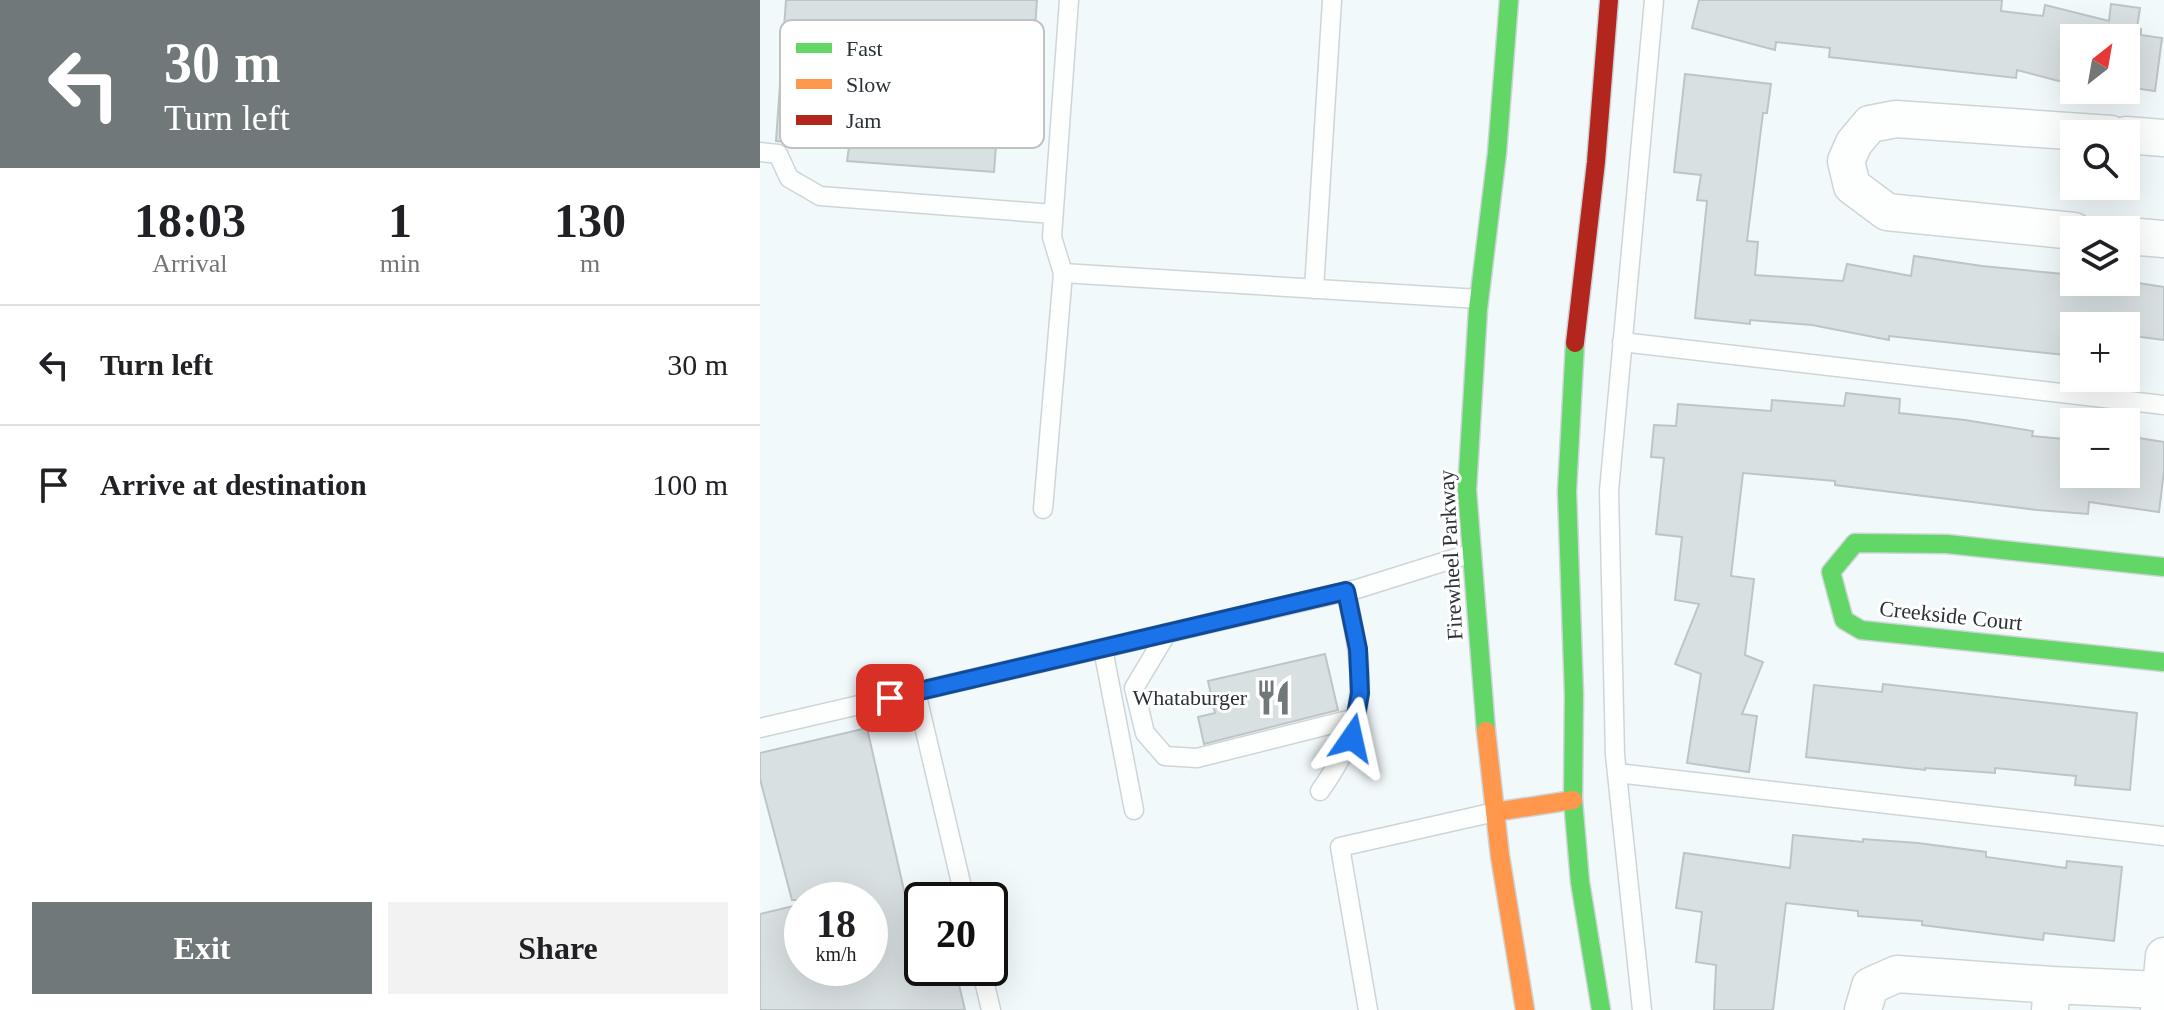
<!DOCTYPE html>
<meta charset="utf-8">
<style>
:root{--surface:#fff;--page:#f2f2f2;--text:#202124;--muted:#757577;--line:#e0e0e0;--accent:#70787a}
body{margin:0;font-family:"Times New Roman",serif;background:var(--page);color:var(--text);height:100vh;display:flex;flex-direction:column;font-size:30px;white-space:nowrap}
*{box-sizing:border-box;margin:0}
p{font-size:26px;color:var(--muted)}
.icon{flex:none;width:44px;height:44px;fill:none;stroke:currentColor;stroke-width:2;stroke-linecap:round;stroke-linejoin:round}
.map{position:relative;flex:1;overflow:hidden}
.details{display:flex;flex-direction:column;background:var(--surface);width:760px}
.details>*{flex:none}
.hud{background:#70787a;color:#fff;overflow:hidden}
.needle{width:52px;rotate:31deg}
.controls{position:absolute;left:1300px;top:24px;display:grid;gap:16px}
.controls a{display:grid;place-items:center;width:80px;height:80px;border-radius:0px;background:var(--surface);box-shadow:0 8px 32px #0002;font-size:40px}
.speed{position:absolute;left:24px;top:882px;display:flex;gap:16px;font-size:40px;font-weight:700;text-align:center}
.speed>*{display:grid;place-content:center;width:104px;height:104px;border-radius:50%;background:var(--surface);box-shadow:0 8px 32px #0002;line-height:1}
.speed small{font-size:20px;font-weight:400}
.speed .limit{border:4px solid #111;border-radius:12px;background:#fff;color:#111}
.pin{position:absolute;display:grid;place-items:center;width:68px;height:68px;color:#fff;margin:-34px;border-radius:16px;box-shadow:0 4px 12px #0006}
.me{position:absolute;width:88px;margin:-44px;rotate:11deg;stroke-linejoin:round;filter:drop-shadow(0 0 6px #0008)}
.turn{display:flex;align-items:center;gap:28px;height:168px;padding:0 32px;font-size:36px}
.turn .icon{width:104px;height:104px;stroke-width:2.5}
.turn b{display:block;font-size:56px;line-height:68px}
.eta{display:flex;justify-content:space-evenly;align-items:center;height:136px;text-align:center}
.eta b{font-size:48px;font-weight:700;line-height:56px}
.primary-button{display:flex;gap:16px;margin-top:auto;padding:16px 32px}
.primary-button a{flex:1;height:92px;border-radius:0px;background:var(--accent);color:#fff;font-size:32px;font-weight:700;line-height:92px;text-align:center}
.primary-button a+a{background:var(--page);color:var(--text)}
ul{padding:0;list-style:none}
li{display:flex;align-items:center;gap:24px;height:120px;padding:0 32px;border-top:2px solid var(--line)}
li div{flex:1}
li b{display:block;font-size:30px}
li em{font-style:normal}
main{display:flex;flex:1;min-height:0}
.map>svg:first-child{display:block}
.building{fill:#d9e0e2;stroke:#bec5c8;stroke-width:2}
.lines{fill:none;stroke-linecap:round;stroke-linejoin:round}
.lane-casing{stroke:#ced5d8;stroke-width:21}
.street-casing{stroke:#ced5d8;stroke-width:39}
.fast-casing{stroke:#ced5d8;stroke-width:21}
.slow-casing{stroke:#ced5d8;stroke-width:21}
.jam-casing{stroke:#ced5d8;stroke-width:21}
.lane{stroke:#fdfefe;stroke-width:18}
.street{stroke:#fdfefe;stroke-width:36}
.fast{stroke:#63d668;stroke-width:18}
.slow{stroke:#ff974d;stroke-width:18}
.jam{stroke:#b3261e;stroke-width:18}
.route-casing{stroke:#114b97;stroke-width:20}
.route{stroke:#1a73e8;stroke-width:14}
.labels{text-anchor:middle;stroke-width:6;stroke-linejoin:round;paint-order:stroke}
.street-label{font-size:22px;fill:#2a3235;stroke:#fff}
.poi-label{font-size:22px;fill:#2a3235;stroke:#fff;text-anchor:end}
.key{fill:#fff;stroke:#bfc2c2;stroke-width:2}
.key-label{font-size:22px;fill:#2a3235}
</style>
<main>
<section class="details">
<div class="hud">
<div class="turn"><svg class="icon" aria-label="left" viewBox="0 0 24 24"><path d="M17 20v-9H6M10 6l-5 5 5 5"/></svg><div><b>30 m</b>Turn left</div></div>
</div>
<div class="eta">
<div><b>18:03</b><p>Arrival</p></div>
<div><b>1</b><p>min</p></div>
<div><b>130</b><p>m</p></div>
</div>
<ul>
<li><svg class="icon" aria-label="left" viewBox="0 0 24 24"><path d="M17 20v-9H6M10 6l-5 5 5 5"/></svg><div><b>Turn left</b></div><em>30 m</em></li>
<li><svg class="icon" aria-label="arrive" viewBox="0 0 24 24"><path d="M6 21V4h12l-3 4 3 4H6"/></svg><div><b>Arrive at destination</b></div><em>100 m</em></li>
</ul>
<div class="primary-button"><a>Exit</a><a>Share</a></div>
</section>
<div class="map">
<svg width="1404" height="1010" viewBox="0 0 1404 1010">
<rect width="100%" height="100%" fill="#f2f9fb"/>
<path class="building" d="M 26,0 L 277,0 L 272,72 L 242,68 L 234,172 L 87,161 L 89,147 L 16,141 Z
M 939,0 L 1242,0 L 1241,11 L 1283,16 L 1285,5 L 1349,21 L 1351,4 L 1380,8 L 1377,28 L 1381,29 L 1381,35 L 1402,38 L 1395,91 L 1366,87 L 1366,38 L 1314,38 L 1314,85 L 1257,70 L 1256,78 L 1069,57 L 1070,48 L 1016,42 L 1015,50 L 932,28 Z
M 925,74 L 1011,84 L 1007,113 L 1003,113 L 987,241 L 998,242 L 995,275 L 1083,281 L 1087,264 L 1151,276 L 1154,256 L 1222,266 L 1314,275 L 1314,282 L 1372,282 L 1404,287 L 1404,340 L 1366,335 L 1366,326 L 1314,326 L 1314,356 L 1129,336 L 1129,340 L 1052,325 L 990,320 L 990,324 L 935,318 L 947,201 L 937,200 L 941,175 L 914,172 Z
M 1086,393 L 1140,399 L 1139,413 L 1205,420 L 1273,431 L 1272,436 L 1314,440 L 1314,474 L 1366,474 L 1366,436 L 1404,442 L 1404,471 L 1399,512 L 1329,502 L 1328,514 L 1277,510 L 1075,485 L 1075,481 L 983,473 L 971,576 L 994,579 L 985,655 L 1003,662 L 982,714 L 997,716 L 989,772 L 927,763 L 941,674 L 915,664 L 939,604 L 915,600 L 922,537 L 896,534 L 904,458 L 891,457 L 894,425 L 916,426 L 918,404 L 1011,411 L 1012,400 L 1084,406 Z
M 565,654 L 578,710 L 444,744 L 438,717 L 455,713 L 448,681 Z
M 1123,684 L 1377,713 L 1370,790 L 1315,785 L 1316,776 L 1235,768 L 1235,773 L 1165,768 L 1165,770 L 1046,757 L 1054,685 L 1122,692 Z
M 107,728 L 146,899 L 162,895 L 162,968 L 195,968 L 205,1010 L 0,1010 L 0,914 L 42,904 L 42,968 L 110,968 L 110,900 L 32,900 L 0,779 L 0,753 Z
M 1033,835 L 1103,842 L 1103,839 L 1158,843 L 1226,852 L 1226,857 L 1306,868 L 1307,861 L 1362,867 L 1354,941 L 1284,933 L 1283,940 L 1162,925 L 1162,921 L 1098,916 L 1098,911 L 1026,903 L 1013,1010 L 954,1010 L 956,965 L 936,962 L 942,912 L 916,908 L 924,853 L 1030,868 Z"/>
<g class="lines">
<defs>
<path id="lane" d="M 309,0 L 292,237 L 303,273 L 719,299
M 0,152 L 18,154 L 29,178 L 60,196 L 293,214
M 554,289 L 572,0
M 862,342 L 1404,405
M 283,509 L 303,273
M 407,633 L 374,688 L 385,733 L 405,756 L 437,758 L 596,718
M 343,649 L 374,810
M 156,692 L 205,900
M 0,728 L 597,589 L 712,553
M 857,773 L 1404,836
M 560,791 C 612,718 604,674 586,591
M 221,968 L 231,1010
M 608,1010 L 580,847 L 735,812
M 882,1010 L 855,755 L 849,491 L 894,0"/>
<path id="street" d="M 1366,135 L 1404,138
M 1314,231 L 1127,212 L 1092,186 L 1086,161 L 1094,143 L 1110,124 L 1136,119 L 1351,134
M 1366,236 L 1404,239
M 1292,985 L 1400,990
M 1103,1010 L 1110,986 L 1137,974 L 1292,985 L 1290,1010
M 1399,1010 L 1404,956"/>
<path id="fast" d="M 815,343 L 807,491 L 814,695 L 813,800 L 820,882 L 841,1010
M 1404,567 L 1187,544 L 1095,543 L 1071,572 L 1084,620 L 1101,630 L 1404,662
M 726,731 L 707,490 L 718,309 L 737,153 L 749,0"/>
<path id="slow" d="M 726,731 L 740,856 L 765,1010
M 735,812 L 813,800"/>
<path id="jam" d="M 815,343 L 836,162 L 849,0"/>
</defs>
<use href="#lane" class="lane-casing"/>
<use href="#street" class="street-casing"/>
<use href="#fast" class="fast-casing"/>
<use href="#slow" class="slow-casing"/>
<use href="#jam" class="jam-casing"/>
<use href="#lane" class="lane"/>
<use href="#street" class="street"/>
<use href="#fast" class="fast"/>
<use href="#slow" class="slow"/>
<use href="#jam" class="jam"/>
</g>
<g class="lines">
<defs>
<path id="route" d="M 130,698 L 586,591 L 598,649 L 600,693 L 592,738"/>
</defs>
<use href="#route" class="route-casing"/>
<use href="#route" class="route"/>
</g>
<defs>
<symbol id="restaurant-bare" viewBox="-9 -9 18 18"><path d="M-5-6h1v4h1v-4h1v4h1v-4h1v5L-1.5 .5V6h-2V.5L-5-1ZM5-6V6H3V1.5H1.5Q1.5-4 5-6Z" fill="#70787a" stroke="#fff" stroke-width="2.5" paint-order="stroke"/></symbol>
</defs>
<g fill-rule="evenodd">
<use href="#restaurant-bare" x="488" y="672" width="51" height="51"/>
</g>
<g class="labels">
<g class="street-label">
<text transform="translate(690 555) rotate(-93)" y="8">Firewheel Parkway</text>
<text transform="translate(1191 615) rotate(6)" y="8">Creekside Court</text>
</g>
<g class="poi-label">
<text x="487" y="705">Whataburger</text>
</g>
</g>
<rect x="20" y="20" width="264" height="128" rx="12" class="key"/>
<rect x="36" y="43" width="36" height="10" fill="#63d668"/>
<rect x="36" y="79" width="36" height="10" fill="#ff974d"/>
<rect x="36" y="115" width="36" height="10" fill="#b3261e"/>
<g class="key-label">
<text x="86" y="56">Fast</text>
<text x="86" y="92">Slow</text>
<text x="86" y="128">Jam</text>
</g>
</svg>
<div class="controls">
<a><svg class="needle" viewBox="-14 -14 28 28"><path d="M0-13l5 13h-10z" fill="#e53935"/><path d="M0 13l5-13h-10z" fill="#757577"/></svg></a>
<a><svg class="icon" aria-label="search" viewBox="0 0 24 24"><circle cx="10" cy="10" r="6"/><path d="M15 15l6 6"/></svg></a>
<a><svg class="icon" aria-label="layers" viewBox="0 0 24 24"><path d="M12 4l9 5-9 5-9-5zM3 14l9 5 9-5"/></svg></a>
<a>+</a>
<a>−</a>
</div>
<div class="speed"><div>18<small>km/h</small></div><div class="limit">20</div></div>
<div class="pin" style="left:130px;top:698px;background:#d93025"><svg class="icon" aria-label="arrive" viewBox="0 0 24 24"><path d="M6 21V4h12l-3 4 3 4H6"/></svg></div>
<svg class="me" style="left:592px;top:738px" viewBox="-20 -20 40 40"><path d="M0-17L14 15 0 8-14 15z" fill="#1a73e8" stroke="#fff" stroke-width="4"/></svg>
</div>
</main>
